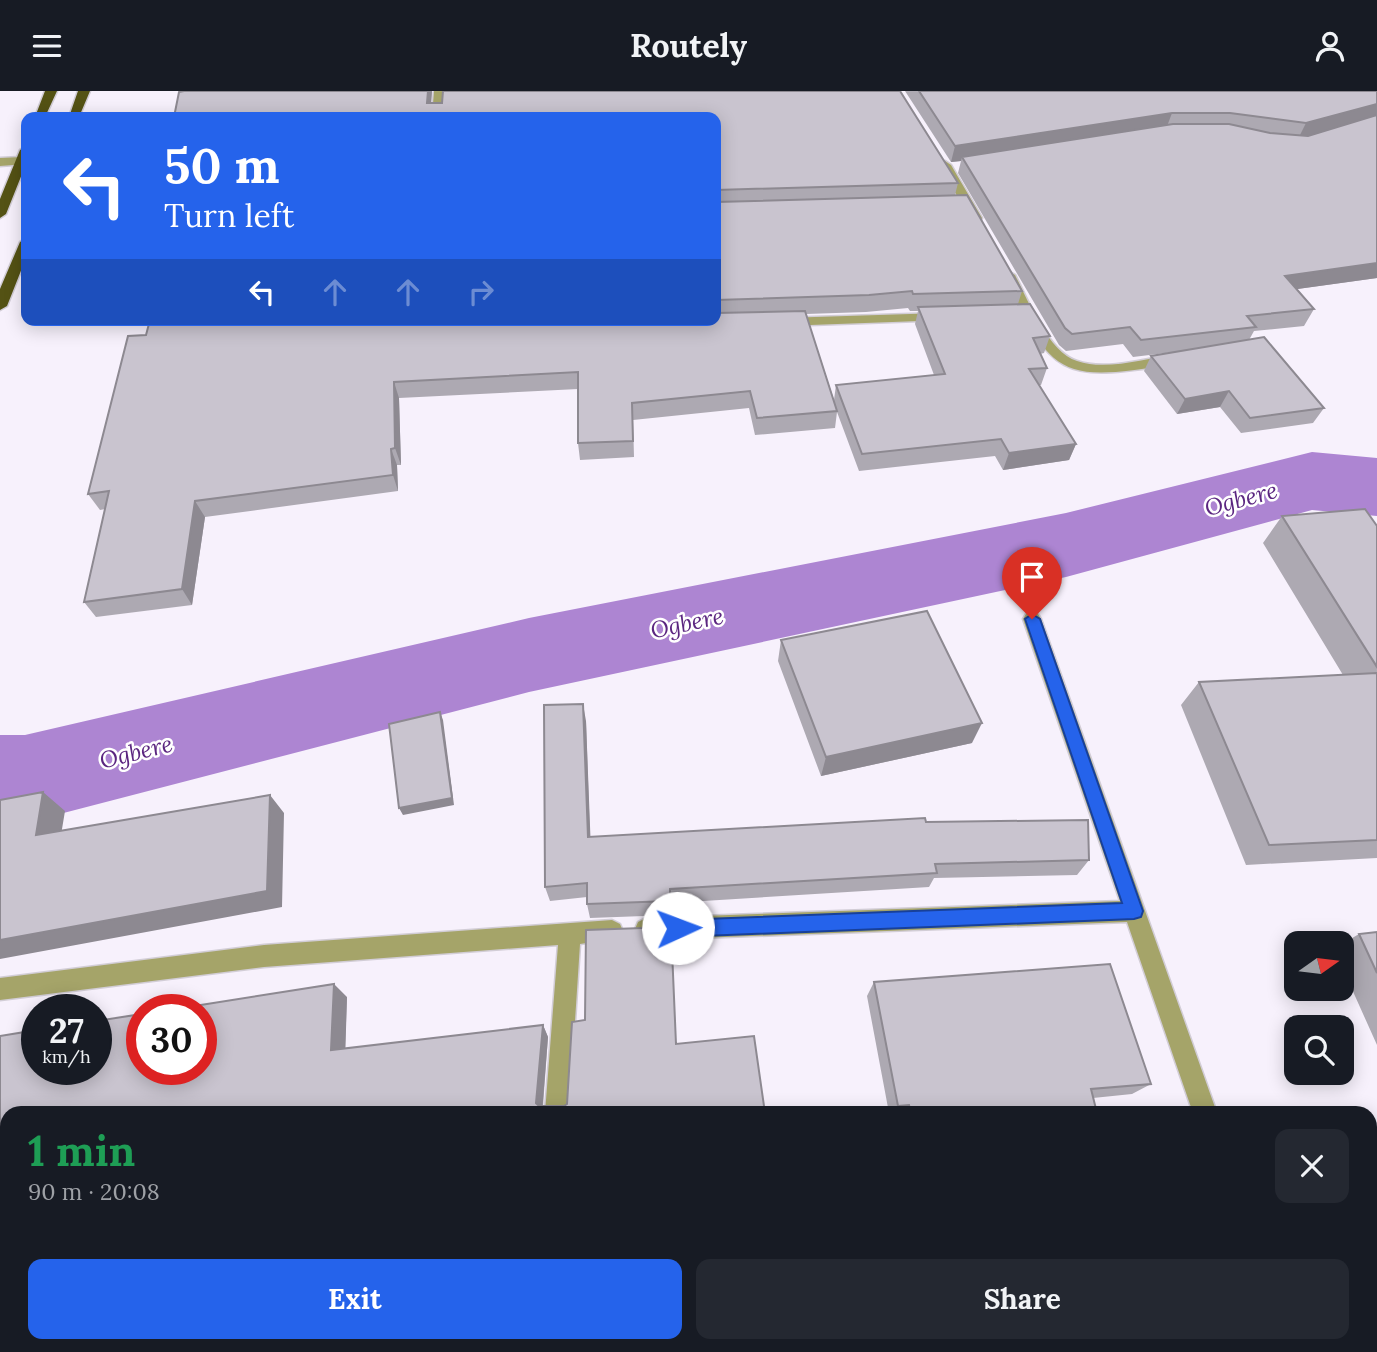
<!DOCTYPE html>
<meta charset="utf-8">
<style>
:root{--surface:#171b24;--page:#242831;--text:#f1f3f6;--muted:#9ea1a6;--accent:#2563eb}
body{margin:0;font-family:Lora,serif;background:var(--page);color:var(--text);height:100vh;display:flex;flex-direction:column;font-size:26px;white-space:nowrap}
*{box-sizing:border-box;margin:0}
p{font-size:23px;color:var(--muted)}
.icon{flex:none;width:38px;height:38px;fill:none;stroke:currentColor;stroke-width:2;stroke-linecap:round;stroke-linejoin:round}
.map{position:relative;flex:1;overflow:hidden}
.panel{position:absolute;left:0px;top:1015px;width:1377px;height:247px;display:flex;flex-direction:column;background:var(--surface);border-radius:21px 21px 0 0;box-shadow:0 4px 18px #0003}
.panel>*{flex:none}
.hud{position:absolute;left:21px;top:21px;width:700px;height:214px;border-radius:14px;box-shadow:0 4px 18px #0003;background:#2563eb;color:#fff;overflow:hidden}
.needle{width:46px;rotate:76deg}
.buttons{position:absolute;left:1284px;top:840px;display:grid;gap:14px}
.buttons a{display:grid;place-items:center;width:70px;height:70px;border-radius:14px;background:var(--surface);box-shadow:0 4px 18px #0003;font-size:35px}
.speed{position:absolute;left:21px;top:903px;display:flex;gap:14px;font-size:35px;font-weight:700;text-align:center}
.speed>*{display:grid;place-content:center;width:91px;height:91px;border-radius:50%;background:var(--surface);box-shadow:0 4px 18px #0003;line-height:1}
.speed small{font-size:18px;font-weight:400}
.speed .limit{border:10px solid #d22;background:#fff;color:#111}
.pin{position:absolute;display:grid;place-items:center;width:60px;height:60px;color:#fff;margin:-72px -30px;border-radius:50% 50% 50% 0;rotate:-45deg;box-shadow:0 0 7px #0007}
.pin .icon{rotate:45deg}
.me{position:absolute;width:77px;margin:-38px;rotate:88deg;stroke-linejoin:round;filter:drop-shadow(0 0 5px #0008)}
.turn{display:flex;align-items:center;gap:24px;height:147px;padding:0 28px;font-size:32px}
.turn .icon{width:91px;height:91px;stroke-width:2.5}
.turn b{display:block;font-size:49px;line-height:60px}
.lanes{display:flex;align-items:center;height:66px;padding:0 28px;background:#0003;justify-content:center;gap:35px;direction:ltr}
.lanes .off{opacity:.35}
.round{display:grid;place-items:center;flex:none;width:74px;height:74px;border-radius:14px;background:var(--page)}
.head{display:flex;align-items:center;justify-content:space-between;height:119px;padding:0 28px}
h1{font-size:42px;font-weight:800;line-height:52px;color:#1e9e55}
.primary-button{display:flex;gap:14px;margin-top:auto;padding:14px 28px}
.primary-button a{flex:1;height:80px;border-radius:14px;background:var(--accent);color:#fff;font-size:28px;font-weight:800;line-height:80px;text-align:center}
.primary-button a+a{background:var(--page);color:var(--text)}
header{display:flex;justify-content:space-between;align-items:center;height:91px;padding:0 28px;background:var(--surface);font-size:32px;font-weight:800}
.map>svg:first-child{display:block}
.lines{fill:none;stroke-linecap:round;stroke-linejoin:round}
.river{fill:#ad85d2;fill-rule:evenodd}
.service-casing{stroke:#d2cdd6;stroke-width:3}
.minor-casing{stroke:#d2cdd6;stroke-width:3}
.trunk-casing{stroke:#d2cdd6;stroke-width:3}
.service{fill:#a5a469;fill-rule:evenodd}
.minor{fill:#a5a469;fill-rule:evenodd}
.trunk{fill:#545214;fill-rule:evenodd}
.wall{fill:#ada9b2;fill-rule:evenodd}
.shaded-wall{fill:#8d8991}
.building{fill:#c9c4cf;stroke:#8d8991;stroke-width:2}
.route{fill:#2563eb;stroke:#184099;stroke-width:2}
.labels{text-anchor:middle;stroke-width:5;stroke-linejoin:round;paint-order:stroke}
.water-label{font-size:23px;font-style:italic;fill:#5b2680;stroke:#fff}
</style>
<header><svg class="icon" aria-label="menu" viewBox="0 0 24 24"><path d="M4 6h16M4 12h16M4 18h16"/></svg>Routely<svg class="icon" aria-label="person" viewBox="0 0 24 24"><circle cx="12" cy="8" r="4"/><path d="M4 21q1-7 8-7t8 7"/></svg></header>
<div class="map">
<svg width="1377" height="1261" viewBox="0 0 1377 1261">
<rect width="100%" height="100%" fill="#f7f1fc"/>
<g class="lines">
<path class="river" d="M 1312,361 L 1377,367 L 1377,425 L 1312,419 L 1066,486 L 529,601 L 25,732 L 0,732 L 0,644 L 25,644 L 529,527 L 1066,422 Z"/>
<defs>
<path id="service" d="M 22,66 L 26,67 L 26,73 L 0,75 L 0,67 Z"/>
<path id="minor" d="M 434,0 L 446,0 L 443,26 L 432,26 Z
M 945,70 L 951,74 L 982,127 L 980,130 L 976,131 L 970,127 L 939,74 Z
M 1008,180 L 1015,184 C 1028,209 1048,261 1077,270 C 1105,280 1146,268 1174,263 L 1181,268 L 1174,273 C 1059,292 1054,286 1001,184 Z
M 942,222 L 949,226 L 947,229 L 783,235 L 776,231 L 783,227 Z
M 1032,521 L 1038,523 L 1041,528 L 1217,1022 L 1193,1022 L 1127,831 L 646,849 L 638,845 L 635,838 L 638,831 L 646,827 L 1120,810 L 1023,528 L 1026,523 Z
M 612,829 L 620,833 L 623,840 L 620,847 L 580,853 L 569,1022 L 545,1022 L 558,854 L 264,876 L 0,909 L 0,887 L 264,854 Z
M 525,1255 L 553,1255 L 553,1261 L 525,1261 Z
M 1272,1255 L 1300,1255 L 1302,1261 L 1274,1261 Z"/>
<path id="trunk" d="M 45,0 L 57,0 L 45,26 L 35,26 Z
M 78,0 L 90,0 L 79,26 L 69,26 Z
M 26,55 L 26,73 L 6,123 L 0,127 L 0,108 L 20,59 Z
M 26,147 L 26,167 L 7,215 L 0,219 L 0,198 L 20,151 Z"/>
</defs>
<use href="#service" class="service-casing"/>
<use href="#minor" class="minor-casing"/>
<use href="#trunk" class="trunk-casing"/>
<use href="#service" class="service"/>
<use href="#minor" class="minor"/>
<use href="#trunk" class="trunk"/>
</g>
<path class="wall" d="M 184,0 L 432,0 L 431,12 L 442,12 L 443,0 L 900,0 L 958,92 L 955,104 L 967,104 L 1022,200 L 1018,213 L 1030,213 L 1050,245 L 1044,262 L 1040,263 L 1047,277 L 1041,294 L 1039,294 L 1076,353 L 1069,369 L 1003,379 L 995,365 L 859,380 L 837,321 L 835,337 L 755,344 L 749,317 L 633,329 L 634,366 L 580,369 L 578,352 L 578,298 L 399,307 L 401,374 L 397,374 L 398,400 L 205,426 L 192,514 L 96,526 L 84,511 L 105,418 L 100,419 L 88,403 L 128,245 L 146,244 L 150,229 L 716,229 L 716,26 L 174,26 L 179,1 ZM 908,217 L 910,220 L 918,220 L 915,233 L 934,284 L 836,294 L 834,309 L 806,223 L 866,221 Z
M 905,0 L 1377,0 L 1377,187 L 1297,198 L 1314,218 L 1304,235 L 1254,240 L 1249,249 L 1324,317 L 1313,332 L 1241,342 L 1220,316 L 1177,323 L 1144,280 L 1151,265 L 1174,261 L 1133,266 L 1123,253 L 1066,260 L 1059,254 L 958,82 L 961,70 L 951,71 Z
M 1282,425 L 1377,435 L 1377,767 L 1246,774 L 1181,614 L 1199,591 L 1343,584 L 1263,452 Z
M 781,549 L 972,652 L 821,685 L 778,570 Z
M 586,630 L 590,746 L 926,731 L 1089,769 L 1077,784 L 934,787 L 929,796 L 671,812 L 671,824 L 590,827 L 587,813 L 587,806 L 550,810 L 545,796 Z
M 1377,841 L 1377,954 L 1342,876 L 1342,853 L 1359,843 Z
M 874,891 L 1151,993 L 1132,1003 L 1093,1007 L 1097,1022 L 889,1022 L 867,905 Z
M 347,906 L 345,958 L 543,934 L 548,946 L 543,1015 L 564,1015 L 676,953 L 765,1022 L 7,1022 L 7,1047 L 0,1048 L 0,945 Z
M 1377,1207 L 1377,1228 L 1370,1211 L 1370,1208 Z
M 1051,1255 L 1242,1255 L 1243,1261 L 1052,1261 Z"/>
<path class="shaded-wall" d="M 428,0 L 432,0 L 430,26 L 427,12 Z
M 1377,13 L 1377,26 L 1298,48 L 1306,32 Z
M 1172,22 L 1166,38 L 962,66 L 961,70 L 951,71 L 955,55 Z
M 1377,172 L 1377,187 L 1276,201 L 1285,185 Z
M 394,291 L 399,307 L 401,374 L 395,357 Z
M 1229,300 L 1220,316 L 1177,323 L 1185,308 Z
M 1076,353 L 1069,369 L 1003,379 L 1009,362 Z
M 391,358 L 397,374 L 398,400 L 393,384 Z
M 195,410 L 205,426 L 192,514 L 182,498 Z
M 583,613 L 586,630 L 591,761 L 588,746 Z
M 440,621 L 443,629 L 454,714 L 403,724 L 399,717 Z
M 982,632 L 972,652 L 821,685 L 826,666 Z
M 43,701 L 65,720 L 58,762 L 36,744 Z
M 270,704 L 284,722 L 282,816 L 0,868 L 0,849 Z
M 334,893 L 347,906 L 345,970 L 331,959 Z
M 543,934 L 548,946 L 542,1022 L 536,1012 Z
M 490,1255 L 499,1255 L 499,1261 L 490,1261 Z"/>
<path class="building" d="M 184,0 L 428,0 L 427,12 L 442,12 L 443,0 L 900,0 L 958,92 L 716,99 L 716,26 L 174,26 L 179,1 Z
M 919,0 L 1377,0 L 1377,13 L 1306,32 L 1230,22 L 1172,22 L 955,55 Z
M 1377,24 L 1377,172 L 1285,185 L 1314,218 L 1247,225 L 1256,236 L 1141,249 L 1130,236 L 1072,243 L 1065,237 L 962,66 L 1173,33 L 1229,33 L 1270,42 L 1308,45 Z
M 967,104 L 1022,200 L 913,203 L 912,200 L 869,204 L 716,209 L 716,111 Z
M 1030,213 L 1050,245 L 1033,247 L 1047,277 L 1029,278 L 1076,353 L 1009,362 L 1001,348 L 862,363 L 836,294 L 945,283 L 918,216 Z
M 805,220 L 837,320 L 757,327 L 750,300 L 632,312 L 633,350 L 578,352 L 578,281 L 394,291 L 395,357 L 391,358 L 393,384 L 195,410 L 182,498 L 84,511 L 109,400 L 88,403 L 128,245 L 146,244 L 150,229 L 716,229 L 716,222 Z
M 1264,246 L 1324,317 L 1250,327 L 1229,300 L 1185,308 L 1151,265 Z
M 1365,418 L 1377,435 L 1377,576 L 1282,425 Z
M 927,520 L 982,632 L 826,666 L 781,549 Z
M 1377,582 L 1377,749 L 1269,754 L 1199,591 Z
M 583,613 L 588,746 L 925,727 L 926,731 L 1088,729 L 1089,769 L 935,773 L 937,782 L 670,798 L 670,810 L 587,813 L 587,792 L 545,796 L 544,614 Z
M 440,621 L 452,707 L 399,717 L 389,633 Z
M 43,701 L 36,744 L 270,704 L 267,800 L 0,849 L 0,709 Z
M 671,836 L 676,953 L 754,945 L 765,1022 L 7,1022 L 7,1034 L 0,1035 L 0,945 L 37,939 L 37,978 L 96,978 L 96,930 L 142,923 L 142,978 L 201,978 L 201,919 L 169,919 L 334,893 L 331,959 L 543,934 L 536,1012 L 539,1015 L 564,1015 L 567,1013 L 572,931 L 585,929 L 586,839 Z
M 1377,841 L 1377,882 L 1359,843 Z
M 1110,873 L 1151,993 L 1091,998 L 1097,1022 L 911,1022 L 909,1014 L 898,1015 L 874,891 Z
M 7,1209 L 7,1255 L 490,1255 L 490,1261 L 0,1261 L 0,1235 Z
M 612,1255 L 883,1255 L 884,1261 L 612,1261 Z
M 1068,1255 L 1242,1255 L 1243,1261 L 1069,1261 Z"/>
<path class="route" d="M 1032,523 L 1040,528 L 1143,820 L 1141,826 L 1134,828 L 678,846 L 671,843 L 669,837 L 671,831 L 678,829 L 1122,812 L 1025,528 Z"/>
<g class="labels">
<g class="water-label">
<text transform="translate(1241 408) rotate(-15)" y="8">Ogbere</text>
<text transform="translate(687 532) rotate(-12)" y="8">Ogbere</text>
<text transform="translate(136 661) rotate(-14)" y="8">Ogbere</text>
</g>
</g>
</svg>
<div class="buttons">
<a><svg class="needle" viewBox="-14 -14 28 28"><path d="M0-13l5 13h-10z" fill="#e53935"/><path d="M0 13l5-13h-10z" fill="#9ea1a6"/></svg></a>
<a><svg class="icon" aria-label="search" viewBox="0 0 24 24"><circle cx="10" cy="10" r="6"/><path d="M15 15l6 6"/></svg></a>
</div>
<div class="speed"><div>27<small>km/h</small></div><div class="limit">30</div></div>
<div class="pin" style="left:1032px;top:528px;background:#d93025"><svg class="icon" aria-label="arrive" viewBox="0 0 24 24"><path d="M6 21V4h12l-3 4 3 4H6"/></svg></div>
<svg class="me" style="left:678px;top:837px" viewBox="-20 -20 40 40"><circle r="19" fill="#fff"/><path d="M0-13L10 11 0 6-10 11z" fill="#2563eb"/></svg>
<div class="hud">
<div class="turn"><svg class="icon" aria-label="left" viewBox="0 0 24 24"><path d="M17 20v-9H6M10 6l-5 5 5 5"/></svg><div><b>50 m</b>Turn left</div></div>
<div class="lanes"><svg class="icon" aria-label="left" viewBox="0 0 24 24"><path d="M17 20v-9H6M10 6l-5 5 5 5"/></svg><svg class="icon off" aria-label="ahead" viewBox="0 0 24 24"><path d="M12 20V5M6 11l6-6 6 6"/></svg><svg class="icon off" aria-label="ahead" viewBox="0 0 24 24"><path d="M12 20V5M6 11l6-6 6 6"/></svg><svg class="icon off" aria-label="right" viewBox="0 0 24 24"><path d="M7 20v-9h11M14 6l5 5-5 5"/></svg></div>
</div>
<section class="panel">
<div class="head"><div><h1>1 min</h1><p>90 m · 20:08</p></div><a class="round"><svg class="icon" aria-label="close" viewBox="0 0 24 24"><path d="M6 6l12 12M18 6L6 18"/></svg></a></div>
<div class="primary-button"><a>Exit</a><a>Share</a></div>
</section>
</div>
